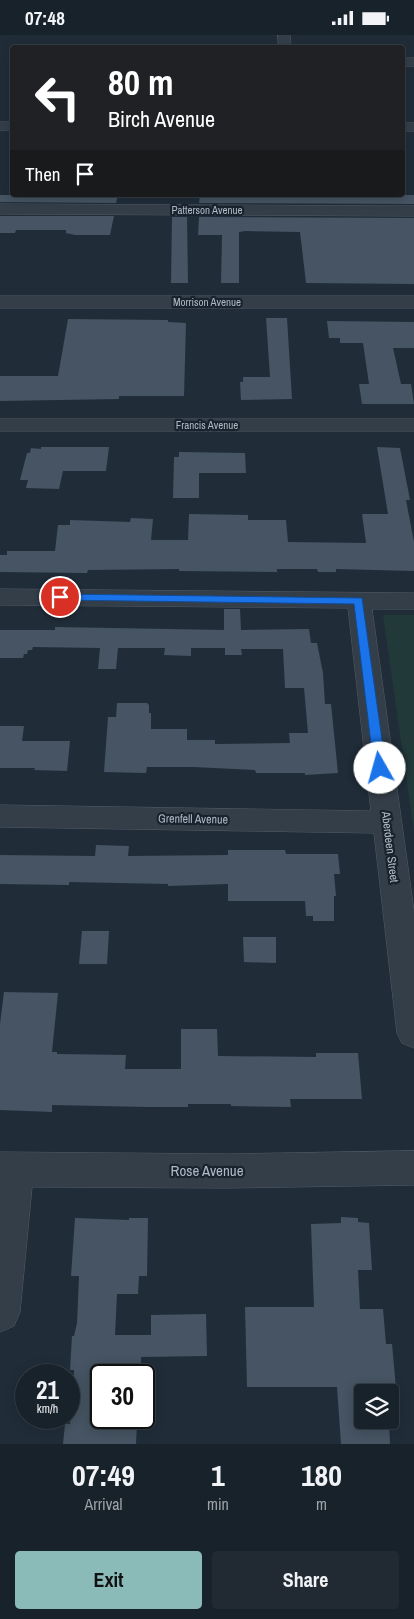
<!DOCTYPE html>
<style>
:root{--surface:#18222b;--page:#212a33;--text:#f1f3f6;--muted:#9fa4a9;--line:#363f47;--accent:#8bbbb9}
body{margin:0;font-family:"Archivo Narrow",sans-serif;background:var(--page);color:var(--text);height:100vh;display:flex;flex-direction:column;font-size:19px;white-space:nowrap}
*{box-sizing:border-box;margin:0}
p{font-size:16px;color:var(--muted)}
.icon{flex:none;width:28px;height:28px;fill:none;stroke:currentColor;stroke-width:2;stroke-linecap:round;stroke-linejoin:round}
.map{position:relative;height:1409px;overflow:hidden}
.sheet{display:flex;flex-direction:column;background:var(--surface);flex:1}
.sheet>*{flex:none}
.hud{position:absolute;left:10px;top:10px;width:395px;height:152px;border-radius:5px;box-shadow:0 2px 12px #0003,0 0 0 1px var(--line);background:#202124;color:#fff;overflow:hidden}
.tools{position:absolute;left:354px;top:1349px;display:grid;gap:10px}
.tools a{display:grid;place-items:center;width:45px;height:45px;border-radius:5px;background:var(--surface);box-shadow:0 2px 12px #0003,0 0 0 1px var(--line);font-size:25px}
.speed{position:absolute;left:15px;top:1329px;display:flex;gap:10px;font-size:25px;font-weight:700;text-align:center}
.speed>*{display:grid;place-content:center;width:65px;height:65px;border-radius:50%;background:var(--surface);box-shadow:0 2px 12px #0003,0 0 0 1px var(--line);line-height:1}
.speed small{font-size:12px;font-weight:400}
.speed .limit{border:2px solid #111;border-radius:8px;background:#fff;color:#111}
.pin{position:absolute;display:grid;place-items:center;width:42px;height:42px;color:#fff;margin:-21px;border:2px solid #fff;border-radius:50%;box-shadow:0 1px 5px #0007}
.me{position:absolute;width:55px;margin:-28px;rotate:353deg;stroke-linejoin:round;filter:drop-shadow(0 0 4px #0008)}
.turn{display:flex;align-items:center;gap:18px;height:105px;padding:0 15px;font-size:22px}
.turn .icon{width:65px;height:65px;stroke-width:2.5}
.turn b{display:block;font-size:35px;line-height:42px}
.then{display:flex;align-items:center;height:48px;padding:0 15px;background:#0003;gap:10px;font-size:19px}
.eta{display:flex;justify-content:space-evenly;align-items:center;height:85px;text-align:center}
.eta b{font-size:30px;font-weight:700;line-height:35px}
.primary-button{display:flex;gap:10px;margin-top:auto;padding:10px 15px}
.primary-button a{flex:1;height:58px;border-radius:5px;background:var(--accent);color:#111;font-size:20px;font-weight:700;line-height:58px;text-align:center}
.primary-button a+a{background:var(--page);color:var(--text)}
.status{display:flex;justify-content:space-between;align-items:center;height:35px;padding:0 25px;background:var(--surface);direction:ltr}
.status svg{height:14px;fill:currentColor}
.map>svg:first-child{display:block}
.green{fill:#22393a}
.building{fill:#465463}
.lines{fill:none;stroke-linecap:round;stroke-linejoin:round}
.minor-casing{stroke:#515c67;stroke-width:1}
.minor{fill:#343e49;fill-rule:evenodd}
.route{fill:#1a73e8;stroke:#114b97}
.labels{text-anchor:middle;stroke-width:4.5;stroke-linejoin:round;paint-order:stroke}
.far-street-label{font-size:11px;fill:#aeb9c6;stroke:#19232e}
.street-label{font-size:12px;fill:#aeb9c6;stroke:#19232e}
.near-street-label{font-size:15px;fill:#aeb9c6;stroke:#19232e}
</style>
<div class="status"><b>07:48</b><svg viewBox="0 0 49 12"><path d="M0 12V9h3v3zM5 12V6h3v6zM10 12V3h3v9zM15 12V0h3v12zM26 1h20v11H26zM47 4h2v5h-2z"/></svg></div>
<div class="map">
<svg width="414" height="1409" viewBox="0 0 414 1409">
<rect width="100%" height="100%" fill="#202d39"/>
<path class="green" d="M 383,580 L 414,580 L 414,797 Z"/>
<path class="building" d="M 0,160 L 118,160 L 116,168 L 0,167 Z
M 200,160 L 414,160 L 414,169 L 199,168 Z
M 0,181 L 114,181 L 110,200 L 75,200 L 66,198 L 66,195 L 16,195 L 15,198 L 0,198 Z
M 172,182 L 187,182 L 188,248 L 171,248 Z
M 199,182 L 414,183 L 414,249 L 306,248 L 300,197 L 245,196 L 239,197 L 239,248 L 221,248 L 222,200 L 198,200 Z
M 266,283 L 287,283 L 292,364 L 241,365 L 240,347 L 243,347 L 243,342 L 270,342 Z
M 68,284 L 168,285 L 168,287 L 186,288 L 184,361 L 119,361 L 119,364 L 0,366 L 0,341 L 58,341 Z
M 327,286 L 414,287 L 414,313 L 393,313 L 401,349 L 411,349 L 414,369 L 362,369 L 359,349 L 369,349 L 363,308 L 340,308 L 340,303 L 329,303 Z
M 41,412 L 109,412 L 106,436 L 63,436 L 59,454 L 26,453 L 28,445 L 20,445 L 27,418 L 30,418 L 31,413 L 41,414 Z
M 377,412 L 400,413 L 410,465 L 406,465 L 414,507 L 414,536 L 336,534 L 336,537 L 318,537 L 317,534 L 277,534 L 277,537 L 179,536 L 179,534 L 88,535 L 87,538 L 0,537 L 0,520 L 7,520 L 7,516 L 55,516 L 58,490 L 70,490 L 70,485 L 130,487 L 131,483 L 153,484 L 151,505 L 188,505 L 189,479 L 248,480 L 248,485 L 286,485 L 288,507 L 366,508 L 362,479 L 388,479 Z
M 179,417 L 245,418 L 246,438 L 199,438 L 199,463 L 173,463 L 174,422 L 179,422 Z
M 224,574 L 240,574 L 241,595 L 309,594 L 311,608 L 317,608 L 323,638 L 325,669 L 331,669 L 338,738 L 305,740 L 305,738 L 256,738 L 255,735 L 193,732 L 147,732 L 146,738 L 104,737 L 108,682 L 116,682 L 117,668 L 147,668 L 149,670 L 149,678 L 151,678 L 151,694 L 187,694 L 187,705 L 215,705 L 215,709 L 290,708 L 289,698 L 308,698 L 304,653 L 285,653 L 283,614 L 241,614 L 242,620 L 225,620 L 225,613 L 191,613 L 191,621 L 164,620 L 165,613 L 118,613 L 116,634 L 98,634 L 100,613 L 33,612 L 32,615 L 28,615 L 27,619 L 24,619 L 23,623 L 0,623 L 0,595 L 55,595 L 55,592 L 224,595 Z
M 0,691 L 24,691 L 22,706 L 70,706 L 67,736 L 34,735 L 35,733 L 0,733 Z
M 96,810 L 129,811 L 128,821 L 228,820 L 228,815 L 285,815 L 286,819 L 338,819 L 340,839 L 334,839 L 336,861 L 334,861 L 334,886 L 313,886 L 313,881 L 306,881 L 305,866 L 228,866 L 228,849 L 168,851 L 168,849 L 69,847 L 69,850 L 0,849 L 0,820 L 95,821 Z
M 82,896 L 109,896 L 107,929 L 79,929 Z
M 243,902 L 276,902 L 276,928 L 244,927 Z
M 4,957 L 58,958 L 52,1017 L 57,1017 L 57,1019 L 126,1020 L 125,1034 L 181,1034 L 181,994 L 217,994 L 218,1021 L 316,1022 L 316,1018 L 358,1018 L 362,1064 L 290,1064 L 291,1072 L 231,1071 L 231,1069 L 188,1069 L 188,1072 L 149,1072 L 52,1070 L 52,1077 L 0,1075 L 0,989 Z
M 341,1182 L 358,1183 L 358,1187 L 369,1188 L 372,1235 L 358,1235 L 360,1274 L 383,1274 L 386,1309 L 392,1309 L 396,1353 L 387,1353 L 387,1358 L 362,1358 L 362,1385 L 389,1385 L 390,1409 L 341,1409 L 337,1352 L 247,1352 L 245,1272 L 314,1272 L 311,1189 L 341,1188 Z
M 75,1183 L 129,1185 L 129,1183 L 148,1183 L 147,1241 L 139,1241 L 138,1259 L 117,1259 L 115,1300 L 151,1300 L 151,1280 L 206,1279 L 207,1321 L 141,1322 L 141,1335 L 127,1335 L 127,1340 L 101,1340 L 101,1389 L 137,1388 L 136,1409 L 63,1409 L 65,1389 L 70,1389 L 74,1335 L 70,1335 L 72,1301 L 74,1301 L 77,1288 L 79,1241 L 71,1241 Z"/>
<g class="lines">
<defs>
<path id="minor" d="M 278,0 L 290,0 L 291,12 L 279,12 Z
M 402,23 L 414,23 L 414,31 L 402,31 Z
M 0,87 L 12,87 L 12,95 L 0,95 Z
M 402,88 L 414,88 L 414,96 L 402,96 Z
M 0,169 L 414,171 L 414,181 L 0,179 Z
M 0,261 L 414,261 L 414,273 L 0,273 Z
M 0,384 L 414,384 L 414,396 L 0,396 Z
M 0,554 L 414,558 L 414,574 L 372,574 L 414,876 L 414,1013 L 402,1008 L 397,998 L 374,798 L 0,792 L 0,770 L 371,776 L 348,573 L 0,570 Z
M 414,1116 L 414,1150 L 229,1153 L 32,1152 L 20,1277 L 14,1291 L 0,1297 L 0,1117 L 229,1119 Z"/>
</defs>
<use href="#minor" class="minor-casing"/>
<use href="#minor" class="minor"/>
</g>
<path class="route" d="M 60,559 L 362,563 L 386,733 L 380,737 L 374,733 L 354,569 L 56,565 L 55,562 Z"/>
<g class="labels">
<g class="far-street-label">
<text x="207" y="179">Patterson Avenue</text>
<text x="207" y="271">Morrison Avenue</text>
<text x="207" y="394">Francis Avenue</text>
</g>
<g class="street-label">
<text transform="translate(193 784) rotate(1)" y="4">Grenfell Avenue</text>
<text transform="translate(390 812) rotate(83)" y="4">Aberdeen Street</text>
</g>
<g class="near-street-label">
<text x="207" y="1141">Rose Avenue</text>
</g>
</g>
</svg>
<div class="tools">
<a><svg class="icon" aria-label="layers" viewBox="0 0 24 24"><path d="M12 4l9 5-9 5-9-5zM3 14l9 5 9-5"/></svg></a>
</div>
<div class="speed"><div>21<small>km/h</small></div><div class="limit">30</div></div>
<div class="pin" style="left:60px;top:562px;background:#d93025"><svg class="icon" aria-label="arrive" viewBox="0 0 24 24"><path d="M6 21V4h12l-3 4 3 4H6"/></svg></div>
<svg class="me" style="left:380px;top:733px" viewBox="-20 -20 40 40"><circle r="19" fill="#fff"/><path d="M0-13L10 11 0 6-10 11z" fill="#1a73e8"/></svg>
<div class="hud">
<div class="turn"><svg class="icon" aria-label="left" viewBox="0 0 24 24"><path d="M17 20v-9H6M10 6l-5 5 5 5"/></svg><div><b>80 m</b>Birch Avenue</div></div>
<div class="then">Then<svg class="icon" aria-label="arrive" viewBox="0 0 24 24"><path d="M6 21V4h12l-3 4 3 4H6"/></svg></div>
</div>
</div>
<section class="sheet">
<div class="eta">
<div><b>07:49</b><p>Arrival</p></div>
<div><b>1</b><p>min</p></div>
<div><b>180</b><p>m</p></div>
</div>
<div class="primary-button"><a>Exit</a><a>Share</a></div>
</section>
